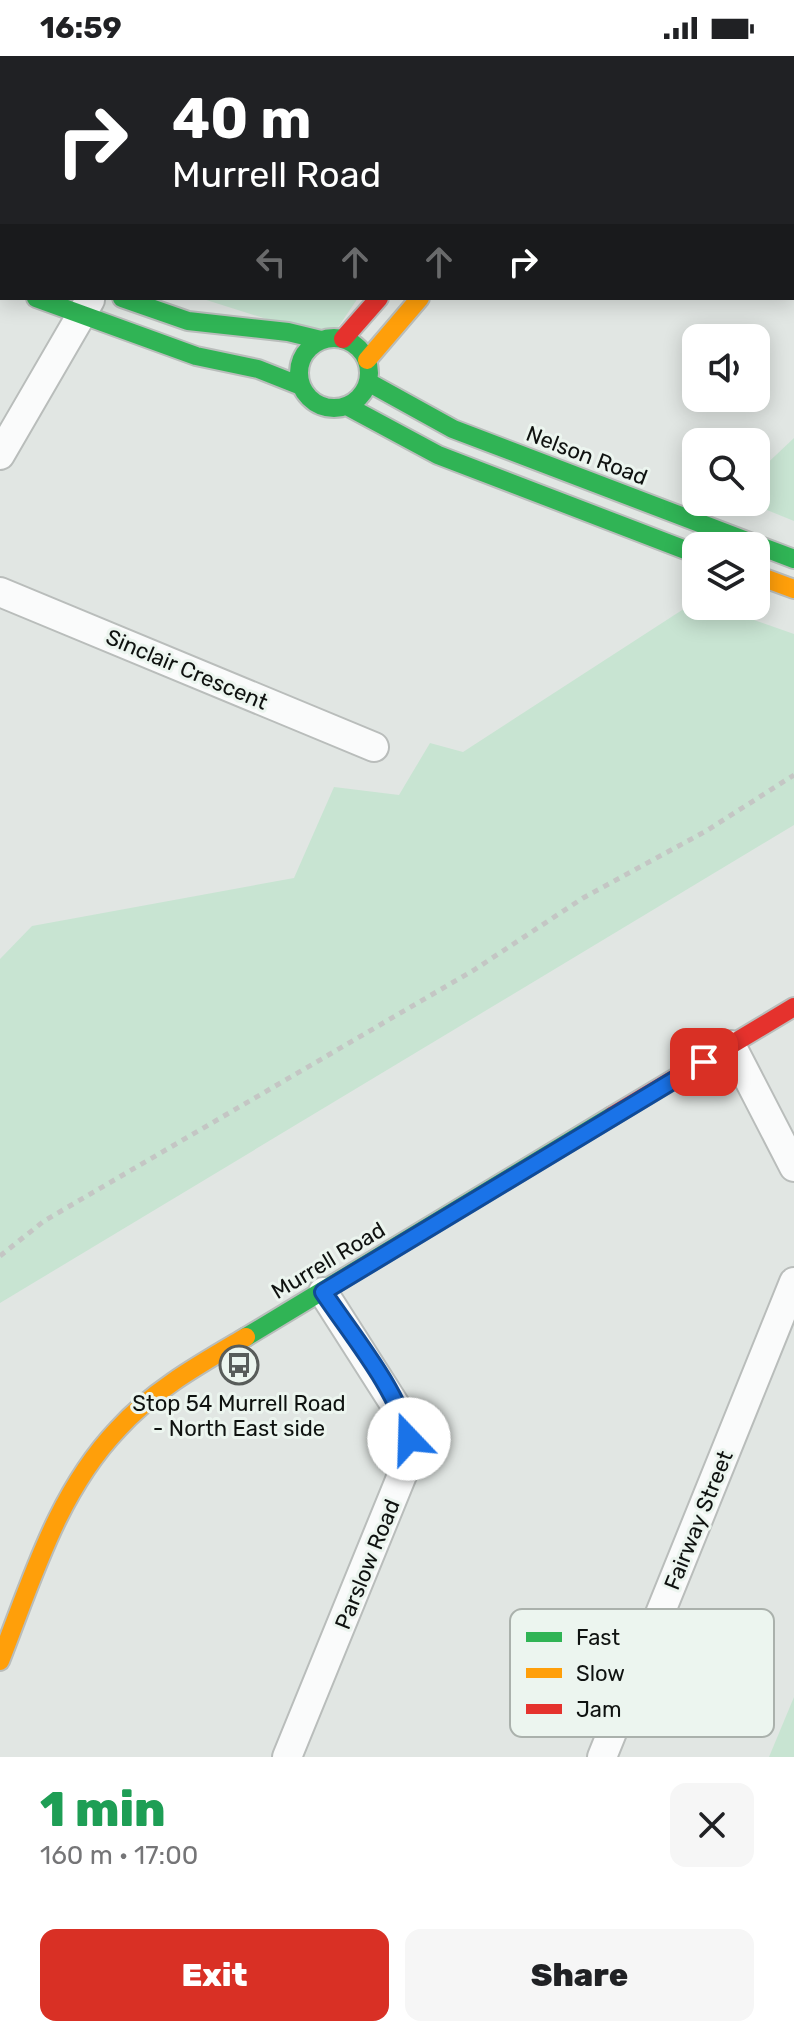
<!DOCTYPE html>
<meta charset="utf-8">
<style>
:root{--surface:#fff;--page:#f6f6f6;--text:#202124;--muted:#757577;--accent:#d93025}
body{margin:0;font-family:Rubik,sans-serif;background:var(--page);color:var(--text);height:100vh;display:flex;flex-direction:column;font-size:30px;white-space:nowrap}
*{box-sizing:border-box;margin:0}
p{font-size:26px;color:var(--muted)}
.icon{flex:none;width:44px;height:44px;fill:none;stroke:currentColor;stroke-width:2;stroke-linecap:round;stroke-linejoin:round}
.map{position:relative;height:1701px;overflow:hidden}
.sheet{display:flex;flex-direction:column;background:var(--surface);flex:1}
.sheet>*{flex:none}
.top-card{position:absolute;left:0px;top:0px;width:794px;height:244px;box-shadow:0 4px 20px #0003;background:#202124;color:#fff;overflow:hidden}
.controls{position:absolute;left:682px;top:268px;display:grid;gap:16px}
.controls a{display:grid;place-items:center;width:88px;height:88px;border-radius:16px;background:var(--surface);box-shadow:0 4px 20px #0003;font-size:40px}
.pin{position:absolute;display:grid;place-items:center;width:68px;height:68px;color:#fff;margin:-34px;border-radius:16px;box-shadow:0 4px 12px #0006}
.me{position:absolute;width:88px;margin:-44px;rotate:339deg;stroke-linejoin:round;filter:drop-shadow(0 0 6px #0008)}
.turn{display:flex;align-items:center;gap:28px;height:168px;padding:0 40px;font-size:36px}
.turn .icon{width:104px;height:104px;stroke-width:2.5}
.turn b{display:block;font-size:56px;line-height:68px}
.lanes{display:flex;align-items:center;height:76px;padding:0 40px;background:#0003;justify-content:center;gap:40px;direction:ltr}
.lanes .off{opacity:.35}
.round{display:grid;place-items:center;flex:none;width:84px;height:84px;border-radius:16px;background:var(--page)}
.summary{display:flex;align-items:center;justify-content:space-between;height:136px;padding:0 40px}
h1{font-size:48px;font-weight:800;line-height:60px;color:#1e9e55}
.primary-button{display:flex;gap:16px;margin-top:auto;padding:16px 40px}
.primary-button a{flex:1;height:92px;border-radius:16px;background:var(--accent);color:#fff;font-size:32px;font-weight:800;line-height:92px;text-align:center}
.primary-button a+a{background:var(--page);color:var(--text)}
.status{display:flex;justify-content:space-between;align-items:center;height:56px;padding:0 40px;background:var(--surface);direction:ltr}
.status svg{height:22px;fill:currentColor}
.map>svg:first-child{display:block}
.green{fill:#c8e4d2}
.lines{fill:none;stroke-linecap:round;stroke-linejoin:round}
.stream{stroke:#a6dbbc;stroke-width:8}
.street-casing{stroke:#b9bdbb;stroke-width:32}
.fast-casing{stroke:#b9bdbb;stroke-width:22}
.slow-casing{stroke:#b9bdbb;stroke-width:22}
.jam-casing{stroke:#b9bdbb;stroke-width:22}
.path{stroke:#c4c6c4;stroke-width:5;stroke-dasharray:6 6;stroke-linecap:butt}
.street{stroke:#fafbfb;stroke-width:28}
.fast{stroke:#30b455;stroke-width:18}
.slow{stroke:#ff9f0a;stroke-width:18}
.jam{stroke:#e5322d;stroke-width:18}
.route-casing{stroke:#114b97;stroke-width:20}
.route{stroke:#1a73e8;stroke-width:14}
.labels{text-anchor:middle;stroke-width:6;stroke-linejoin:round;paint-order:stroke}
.street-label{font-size:22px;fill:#0f1210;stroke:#ecf5ef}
.poi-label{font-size:22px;fill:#0f1210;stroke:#ecf5ef}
.key{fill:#ecf5ef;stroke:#aab1ac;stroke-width:2}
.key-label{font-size:22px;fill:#0f1210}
</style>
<div class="status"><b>16:59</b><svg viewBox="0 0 49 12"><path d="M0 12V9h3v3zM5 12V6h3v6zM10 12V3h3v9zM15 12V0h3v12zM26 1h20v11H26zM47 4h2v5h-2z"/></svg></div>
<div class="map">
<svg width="794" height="1701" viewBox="0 0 794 1701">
<rect width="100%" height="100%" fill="#e1e6e3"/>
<path class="green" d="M 0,0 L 527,0 L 2,2 L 2,176 Z
M 200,242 L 358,242 L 330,283 Z
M 794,382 L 794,465 L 747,446 L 756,446 L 756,418 Z
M 696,545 L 696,550 L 714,550 L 794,578 L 794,769 L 0,1247 L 0,903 L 32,870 L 294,822 L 334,731 L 399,739 L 430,687 L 463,696 Z
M 794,1641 L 794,1701 L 769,1701 Z"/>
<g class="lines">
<path class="stream" d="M 149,2 L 152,0"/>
<defs>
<path id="street" d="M 792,166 L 794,166
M 0,399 L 90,244
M 0,536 L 374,691
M 731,989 L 794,1111
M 287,1701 L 409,1402 L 409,1383 L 404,1363 L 323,1236
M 602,1701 L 794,1226"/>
<path id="fast" d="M 592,2 L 593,0
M 0,228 L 2,229
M 36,242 L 196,300 L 258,313 L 301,330
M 122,242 L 188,265 L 288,276 L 321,284
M299 317a35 35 0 1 1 70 0a35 35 0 1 1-70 0Z
M 368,326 L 453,373 L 794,503
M 347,350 L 438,399 L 696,498
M 246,1281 L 612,1060"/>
<path id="slow" d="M 558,2 L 559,0
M 0,197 L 2,198
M 367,304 L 420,242
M 756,519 L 794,533
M 0,1605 C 32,1524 57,1437 118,1373 C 153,1334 202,1307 246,1281"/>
<path id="jam" d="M 343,283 L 379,242
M 612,1060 L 794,951"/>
</defs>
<use href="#street" class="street-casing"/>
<use href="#fast" class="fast-casing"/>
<use href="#slow" class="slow-casing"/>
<use href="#jam" class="jam-casing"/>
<path class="path" d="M 412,2 L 413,0
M 432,2 L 435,0
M 0,153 L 2,154
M 0,1200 L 44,1165 L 474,914 L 583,842 L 706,775 L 794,719"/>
<use href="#street" class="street"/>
<use href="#fast" class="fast"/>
<use href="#slow" class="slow"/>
<use href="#jam" class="jam"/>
</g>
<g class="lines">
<defs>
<path id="route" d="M 409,1383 C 398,1334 351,1278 323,1236 L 704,1006"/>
</defs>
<use href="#route" class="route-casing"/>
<use href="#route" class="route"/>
</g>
<defs>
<symbol id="bus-ring" viewBox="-11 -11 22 22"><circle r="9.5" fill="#ecf5ef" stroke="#585c5a" stroke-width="1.5"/><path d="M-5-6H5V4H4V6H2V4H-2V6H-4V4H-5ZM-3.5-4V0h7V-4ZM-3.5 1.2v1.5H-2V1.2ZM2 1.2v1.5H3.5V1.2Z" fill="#585c5a"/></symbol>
</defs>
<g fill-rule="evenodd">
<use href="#bus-ring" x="217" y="1287" width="44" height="44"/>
</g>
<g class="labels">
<g class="street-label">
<text transform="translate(587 399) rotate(21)" y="8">Nelson Road</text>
<text transform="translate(187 613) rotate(23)" y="8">Sinclair Crescent</text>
<text transform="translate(328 1204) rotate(-31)" y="8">Murrell Road</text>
<text transform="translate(698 1464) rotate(-68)" y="8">Fairway Street</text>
<text transform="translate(367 1508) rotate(-68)" y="8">Parslow Road</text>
</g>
<g class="poi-label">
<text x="239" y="1355">Stop 54 Murrell Road<tspan x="239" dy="25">- North East side</tspan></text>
</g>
</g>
<rect x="510" y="1553" width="264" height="128" rx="12" class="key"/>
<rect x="526" y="1576" width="36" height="10" fill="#30b455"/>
<rect x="526" y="1612" width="36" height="10" fill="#ff9f0a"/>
<rect x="526" y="1648" width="36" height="10" fill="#e5322d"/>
<g class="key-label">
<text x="576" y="1589">Fast</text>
<text x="576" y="1625">Slow</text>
<text x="576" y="1661">Jam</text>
</g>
</svg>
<div class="controls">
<a><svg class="icon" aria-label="sound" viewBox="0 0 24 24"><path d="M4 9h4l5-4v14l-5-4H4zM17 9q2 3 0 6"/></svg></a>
<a><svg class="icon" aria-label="search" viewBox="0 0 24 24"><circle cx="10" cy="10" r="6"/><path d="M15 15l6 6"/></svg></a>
<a><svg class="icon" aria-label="layers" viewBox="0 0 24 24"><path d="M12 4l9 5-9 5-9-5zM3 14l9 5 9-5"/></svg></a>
</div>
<div class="pin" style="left:704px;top:1006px;background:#d93025"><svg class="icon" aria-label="arrive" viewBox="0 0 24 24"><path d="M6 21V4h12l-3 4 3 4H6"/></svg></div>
<svg class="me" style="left:409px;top:1383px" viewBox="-20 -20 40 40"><circle r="19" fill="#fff"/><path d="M0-13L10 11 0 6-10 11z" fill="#1a73e8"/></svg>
<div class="top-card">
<div class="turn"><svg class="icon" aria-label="right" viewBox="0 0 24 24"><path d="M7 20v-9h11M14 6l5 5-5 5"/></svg><div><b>40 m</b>Murrell Road</div></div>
<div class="lanes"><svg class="icon off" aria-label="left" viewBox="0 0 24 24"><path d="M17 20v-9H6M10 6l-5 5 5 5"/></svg><svg class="icon off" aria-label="ahead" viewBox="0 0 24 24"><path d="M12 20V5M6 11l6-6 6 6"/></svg><svg class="icon off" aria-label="ahead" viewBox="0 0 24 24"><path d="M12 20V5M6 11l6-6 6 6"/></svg><svg class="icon" aria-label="right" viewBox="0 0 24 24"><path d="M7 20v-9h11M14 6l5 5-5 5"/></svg></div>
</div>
</div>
<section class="sheet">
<div class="summary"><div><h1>1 min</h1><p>160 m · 17:00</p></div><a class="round"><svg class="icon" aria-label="close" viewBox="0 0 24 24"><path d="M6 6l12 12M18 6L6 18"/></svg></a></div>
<div class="primary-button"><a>Exit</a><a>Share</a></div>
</section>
